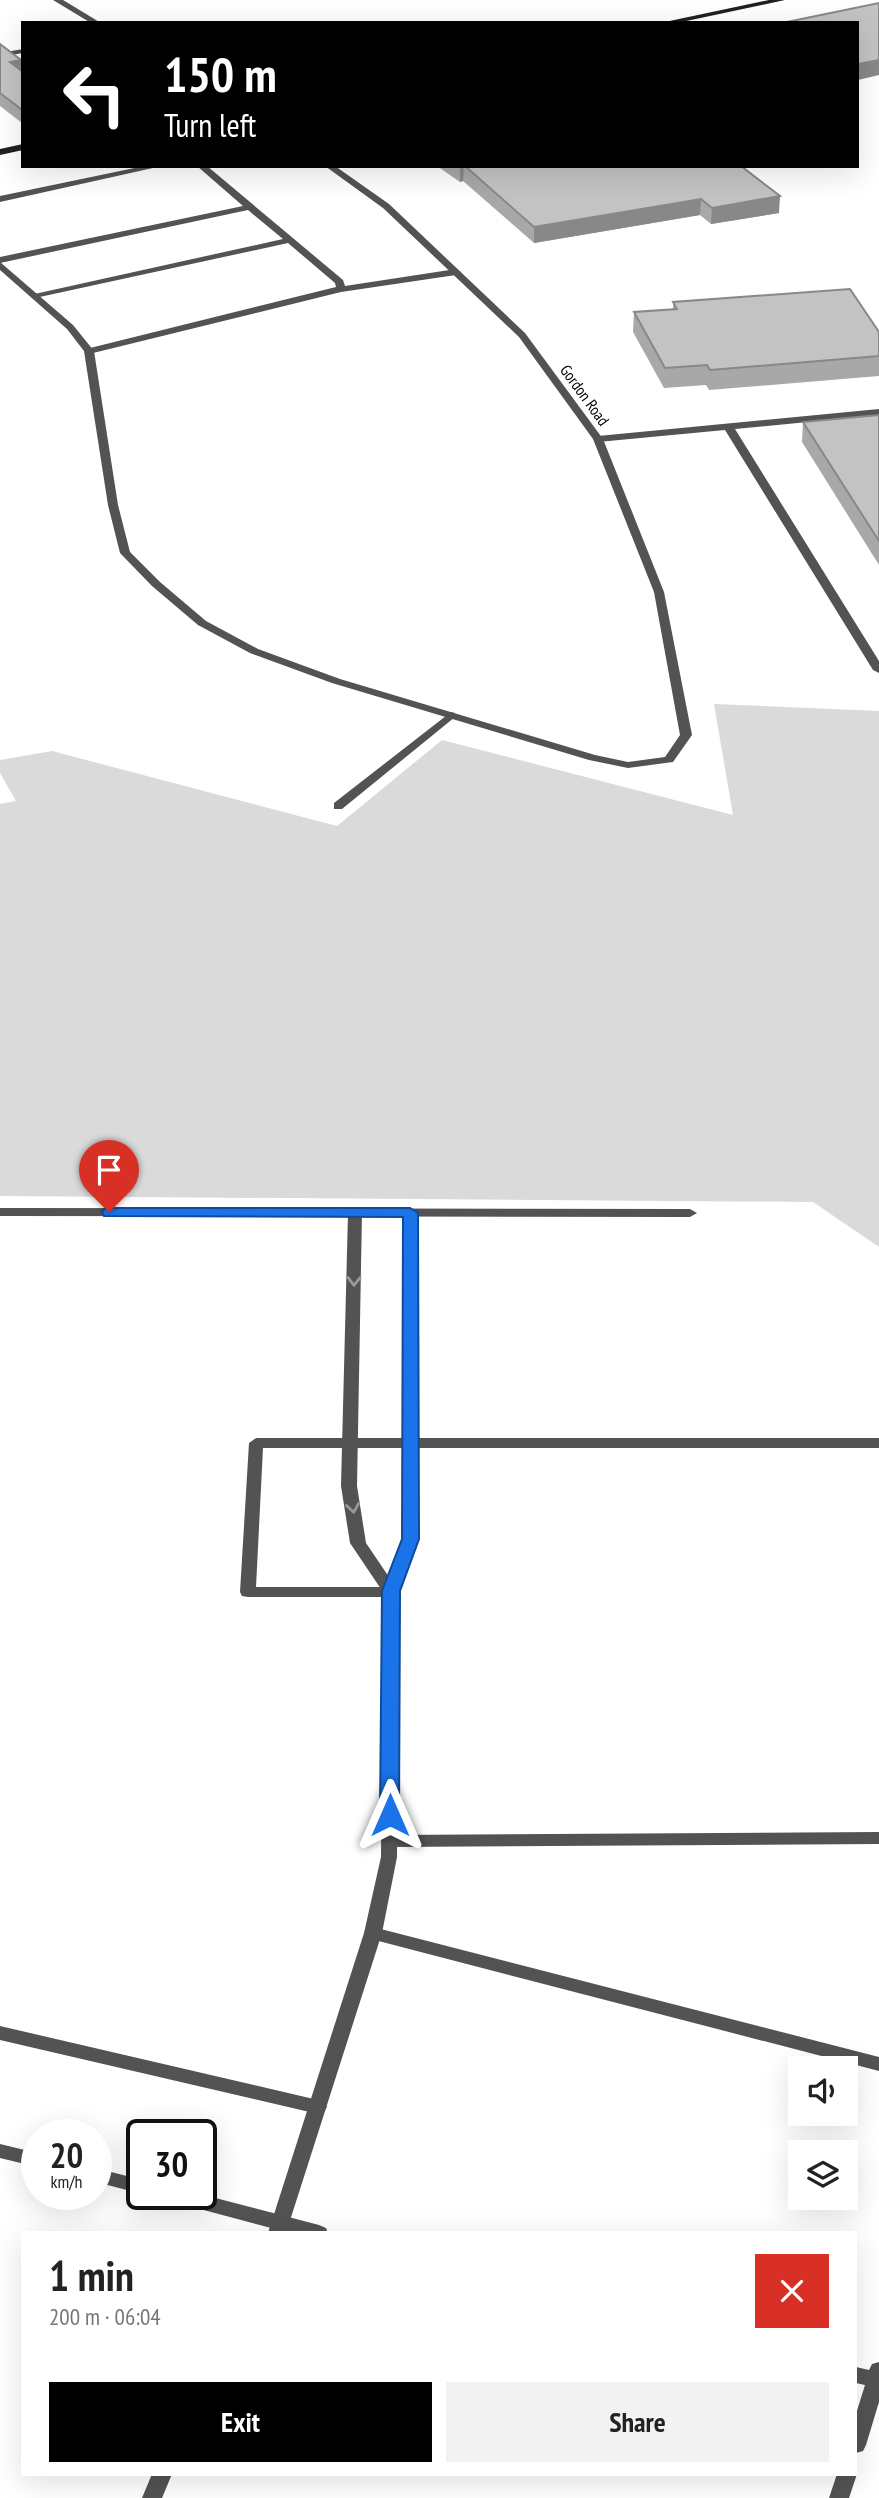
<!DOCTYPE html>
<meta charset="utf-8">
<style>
:root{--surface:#fff;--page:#f2f2f2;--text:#222;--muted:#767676;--accent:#000}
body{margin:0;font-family:"PT Sans Narrow",sans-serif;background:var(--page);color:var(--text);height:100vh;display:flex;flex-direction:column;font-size:26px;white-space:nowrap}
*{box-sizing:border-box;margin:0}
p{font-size:23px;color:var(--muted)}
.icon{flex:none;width:38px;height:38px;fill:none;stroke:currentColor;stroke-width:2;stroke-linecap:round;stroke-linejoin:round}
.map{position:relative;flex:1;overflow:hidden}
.side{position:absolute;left:21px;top:2231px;width:836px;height:245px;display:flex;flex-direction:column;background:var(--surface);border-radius:0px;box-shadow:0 7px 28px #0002}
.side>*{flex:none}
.hud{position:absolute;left:21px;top:21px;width:838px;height:147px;border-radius:0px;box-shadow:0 7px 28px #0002;background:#000;color:#fff;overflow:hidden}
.controls{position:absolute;left:788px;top:2056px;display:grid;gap:14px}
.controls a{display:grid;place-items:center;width:70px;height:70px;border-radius:0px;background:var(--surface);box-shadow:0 7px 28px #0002;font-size:35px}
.speed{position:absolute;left:21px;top:2119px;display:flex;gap:14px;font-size:35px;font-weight:700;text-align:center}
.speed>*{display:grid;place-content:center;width:91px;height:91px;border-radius:50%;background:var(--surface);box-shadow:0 7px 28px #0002;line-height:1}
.speed small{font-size:18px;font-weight:400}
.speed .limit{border:4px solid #111;border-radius:10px;background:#fff;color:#111}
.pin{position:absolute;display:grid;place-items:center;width:60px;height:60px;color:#fff;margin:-72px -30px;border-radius:50% 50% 50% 0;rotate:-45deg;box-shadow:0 0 7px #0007}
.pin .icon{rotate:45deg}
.me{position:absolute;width:77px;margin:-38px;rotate:0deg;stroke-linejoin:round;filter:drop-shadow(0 0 5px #0008)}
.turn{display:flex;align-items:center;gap:24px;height:147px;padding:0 28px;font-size:32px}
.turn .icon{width:91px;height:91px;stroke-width:2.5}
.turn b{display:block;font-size:49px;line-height:60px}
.round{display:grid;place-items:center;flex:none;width:74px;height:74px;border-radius:0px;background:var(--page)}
.head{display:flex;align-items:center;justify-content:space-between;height:119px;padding:0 28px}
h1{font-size:42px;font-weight:700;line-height:52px}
.cta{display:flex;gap:14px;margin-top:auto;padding:14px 28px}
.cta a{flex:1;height:80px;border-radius:0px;background:var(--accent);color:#fff;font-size:28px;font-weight:700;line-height:80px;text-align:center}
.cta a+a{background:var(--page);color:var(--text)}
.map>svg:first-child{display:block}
.green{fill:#dadada}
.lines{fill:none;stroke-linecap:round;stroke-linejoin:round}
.lane{fill:#535353;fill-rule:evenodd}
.street{fill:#535353;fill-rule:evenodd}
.secondary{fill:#202020;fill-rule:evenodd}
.wall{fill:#a8a8a8}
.shaded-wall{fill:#888}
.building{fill:#c3c3c3;stroke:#888;stroke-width:2}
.oneway{stroke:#989898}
.route{fill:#1a73e8;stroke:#114b97;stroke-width:2}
.labels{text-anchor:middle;stroke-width:5;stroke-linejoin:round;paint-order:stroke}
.far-street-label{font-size:16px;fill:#000;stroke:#fff}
</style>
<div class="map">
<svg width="879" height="2498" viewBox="0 0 879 2498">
<rect width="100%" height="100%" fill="#fff"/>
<path class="green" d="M 714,704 L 879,711 L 879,1247 L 813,1202 L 0,1196 L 0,804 L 16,801 L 0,773 L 0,760 L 52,751 L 337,826 L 442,740 L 733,815 Z"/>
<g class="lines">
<path class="lane" d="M 23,49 L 23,53 L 0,57 L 0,53 Z
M 144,166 L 162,166 L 0,202 L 0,196 Z
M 197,166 L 207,166 L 343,280 L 345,286 L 456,269 L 461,272 L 456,275 L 341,292 L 89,354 L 86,353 L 86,349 L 336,287 L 335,283 L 288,243 L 35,298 L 30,295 L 283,239 L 248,210 L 0,263 L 0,257 L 243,206 Z
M 879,409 L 879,415 L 735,429 L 879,661 L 879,673 L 873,670 L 725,430 L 598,442 L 593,439 L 598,436 Z
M 451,712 L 455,713 L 455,717 L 342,809 L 334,809 L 334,803 Z
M 0,1208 L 690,1209 L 697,1213 L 690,1217 L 0,1216 Z
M 256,1438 L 879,1438 L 879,1448 L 263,1448 L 256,1587 L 391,1587 L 397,1588 L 399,1592 L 397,1596 L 391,1597 L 248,1597 L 242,1596 L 240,1592 L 249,1443 Z
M 879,1832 L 879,1844 L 390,1847 L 384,1845 L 382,1841 L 384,1837 L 390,1835 Z
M 373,1927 L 879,2057 L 879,2071 L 367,1938 L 364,1933 L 367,1928 Z
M 0,2026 L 318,2100 L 324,2102 L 327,2107 L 324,2112 L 318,2114 L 0,2040 Z
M 0,2144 L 37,2153 L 37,2167 L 0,2158 Z
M 96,2168 L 142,2180 L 142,2194 L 96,2182 Z
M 161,2194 L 200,2194 L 319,2225 L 326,2228 L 328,2233 L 290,2233 L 170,2201 L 163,2199 Z
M 879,2362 L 879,2402 L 866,2445 L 863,2451 L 856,2453 L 856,2414 L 865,2385 L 856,2383 L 856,2367 L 869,2370 L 872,2364 Z
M 856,2471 L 857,2474 L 849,2498 L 829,2498 L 837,2474 L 856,2474 Z"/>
<path class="street" d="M 53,0 L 63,0 L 101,23 L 91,23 Z
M 325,166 L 335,166 L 389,204 L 525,333 L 603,439 L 664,592 L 692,735 L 673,762 L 628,768 L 589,760 L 332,683 L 250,653 L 198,625 L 152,586 L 120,553 L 108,505 L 84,351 L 67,329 L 0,270 L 0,262 L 73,325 L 94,351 L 118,505 L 130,552 L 160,582 L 206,621 L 258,649 L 340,679 L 595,755 L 628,762 L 665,757 L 680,735 L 654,592 L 593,439 L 519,337 L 383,208 Z
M 355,1209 L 362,1213 L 357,1486 L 366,1543 L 389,1577 L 403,1539 L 403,1213 L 410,1209 L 417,1213 L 419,1539 L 399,1592 L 397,1857 L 382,1933 L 286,2233 L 268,2233 L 364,1933 L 381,1857 L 383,1592 L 350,1543 L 341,1486 L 348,1213 Z
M 152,2474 L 172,2474 L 162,2498 L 142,2498 Z"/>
<path class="secondary" d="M 769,0 L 785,0 L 677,23 L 660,23 Z
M 23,144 L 23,150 L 0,155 L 0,149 Z"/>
</g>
<path class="wall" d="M 0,44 L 21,60 L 22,123 L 0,106 Z
M 437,166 L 741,166 L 779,213 L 711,224 L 700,215 L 534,243 L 463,181 L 460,182 Z
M 673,302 L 879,332 L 879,376 L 709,390 L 706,385 L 664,388 L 633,332 L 634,312 L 673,309 Z
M 879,415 L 879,565 L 802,442 L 803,422 Z"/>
<path class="shaded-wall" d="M 21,60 L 22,75 L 10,62 Z
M 879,60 L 879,75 L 858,80 L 858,64 Z
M 23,108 L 23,123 L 22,123 L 21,109 Z
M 460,166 L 464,166 L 463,181 L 460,182 Z
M 780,196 L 779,213 L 711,224 L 712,208 Z
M 701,199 L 700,215 L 534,243 L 534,227 Z"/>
<path class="building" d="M 879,3 L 879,60 L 858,64 L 858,23 L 782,23 Z
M 0,44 L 21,60 L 10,62 L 23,72 L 23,108 L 21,109 L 0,93 Z
M 465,166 L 741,166 L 780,196 L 712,208 L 701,199 L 534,227 Z
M 850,289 L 879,332 L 879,356 L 710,370 L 707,365 L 665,368 L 634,312 L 677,309 L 673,302 Z
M 879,415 L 879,541 L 803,422 Z"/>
<defs><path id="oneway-chevron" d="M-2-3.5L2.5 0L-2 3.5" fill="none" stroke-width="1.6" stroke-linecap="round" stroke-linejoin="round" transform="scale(1.75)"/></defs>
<g class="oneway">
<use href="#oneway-chevron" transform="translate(354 1281) rotate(91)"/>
<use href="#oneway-chevron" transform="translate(353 1508) rotate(81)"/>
</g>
<path class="route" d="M 109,1208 L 410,1208 L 418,1213 L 419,1539 L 400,1591 L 399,1815 L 396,1819 L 383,1819 L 380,1815 L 382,1591 L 402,1539 L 403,1217 L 104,1216 L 102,1212 L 104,1209 Z"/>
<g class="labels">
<g class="far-street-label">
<text transform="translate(585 395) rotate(54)" y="6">Gordon Road</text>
</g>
</g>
</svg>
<div class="controls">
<a><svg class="icon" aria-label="sound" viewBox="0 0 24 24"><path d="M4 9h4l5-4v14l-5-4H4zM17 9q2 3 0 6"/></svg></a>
<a><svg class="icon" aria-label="layers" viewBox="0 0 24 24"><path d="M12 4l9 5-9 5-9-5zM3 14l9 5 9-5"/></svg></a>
</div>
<div class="speed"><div>20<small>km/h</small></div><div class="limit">30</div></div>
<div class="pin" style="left:109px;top:1212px;background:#d93025"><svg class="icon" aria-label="arrive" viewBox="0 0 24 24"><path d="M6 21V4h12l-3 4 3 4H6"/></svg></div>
<svg class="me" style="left:390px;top:1815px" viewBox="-20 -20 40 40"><path d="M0-17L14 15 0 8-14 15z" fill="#1a73e8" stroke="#fff" stroke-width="4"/></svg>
<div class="hud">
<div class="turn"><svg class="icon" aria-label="left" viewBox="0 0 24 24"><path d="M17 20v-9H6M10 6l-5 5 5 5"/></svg><div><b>150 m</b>Turn left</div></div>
</div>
<section class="side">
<div class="head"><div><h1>1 min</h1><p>200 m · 06:04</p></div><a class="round" style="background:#d93025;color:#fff"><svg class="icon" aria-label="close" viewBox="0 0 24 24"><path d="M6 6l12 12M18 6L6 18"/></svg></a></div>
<div class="cta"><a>Exit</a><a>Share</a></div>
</section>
</div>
